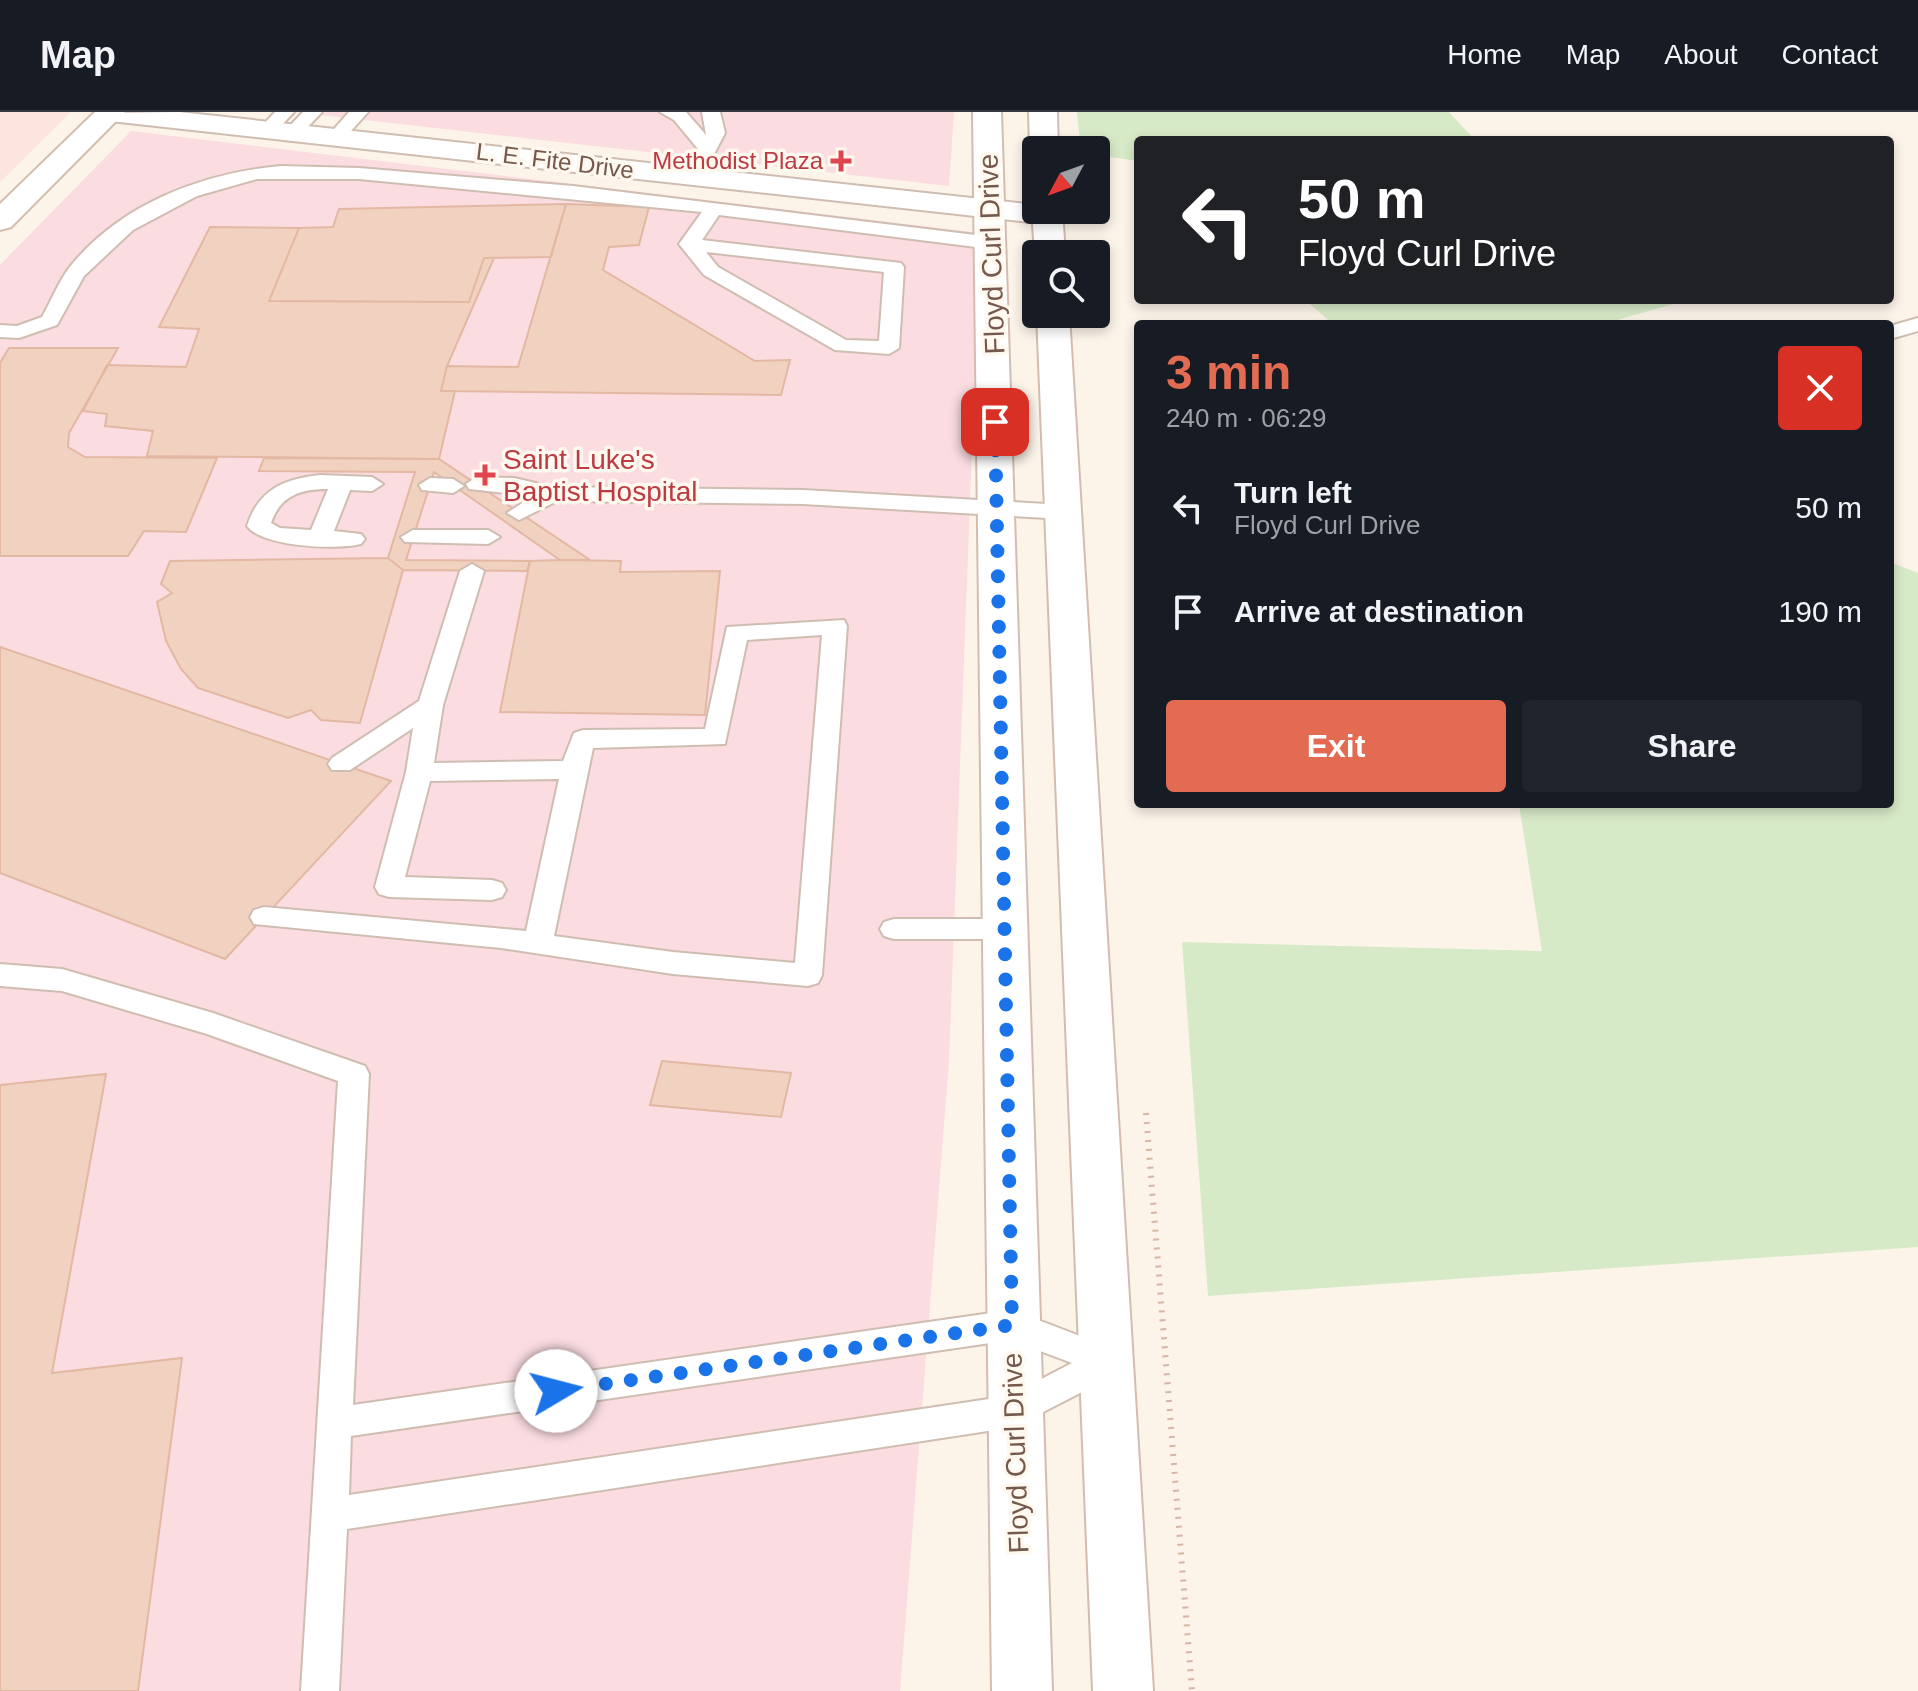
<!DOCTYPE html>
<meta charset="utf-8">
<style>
:root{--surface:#171b24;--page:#20242c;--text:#f1f3f6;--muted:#9ea1a6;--line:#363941;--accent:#e26b52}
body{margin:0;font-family:Arial,sans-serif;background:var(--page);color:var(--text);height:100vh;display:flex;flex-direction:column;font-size:30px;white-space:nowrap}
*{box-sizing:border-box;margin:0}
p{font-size:26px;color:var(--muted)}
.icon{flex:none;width:44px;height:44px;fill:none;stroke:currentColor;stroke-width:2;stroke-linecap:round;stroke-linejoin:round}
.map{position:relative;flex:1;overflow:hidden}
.side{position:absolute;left:1134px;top:208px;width:760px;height:488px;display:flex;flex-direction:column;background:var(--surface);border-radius:8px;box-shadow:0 4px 12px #0003}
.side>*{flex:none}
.guide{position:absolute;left:1134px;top:24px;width:760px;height:168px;border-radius:8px;box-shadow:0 4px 12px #0003;background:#202124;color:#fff;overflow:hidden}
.needle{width:52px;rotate:229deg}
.fabs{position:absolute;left:1022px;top:24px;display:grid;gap:16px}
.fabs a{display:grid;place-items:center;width:88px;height:88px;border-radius:8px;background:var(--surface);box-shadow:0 4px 12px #0003;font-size:40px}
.pin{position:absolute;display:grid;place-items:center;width:68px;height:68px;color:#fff;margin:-34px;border-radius:16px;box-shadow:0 4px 12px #0006}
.me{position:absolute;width:88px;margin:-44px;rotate:82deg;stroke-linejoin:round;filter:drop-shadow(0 0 6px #0008)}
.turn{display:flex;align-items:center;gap:28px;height:168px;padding:0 32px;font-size:36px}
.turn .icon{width:104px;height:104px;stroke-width:2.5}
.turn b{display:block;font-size:56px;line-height:68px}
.round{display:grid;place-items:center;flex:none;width:84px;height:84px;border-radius:8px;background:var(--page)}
.summary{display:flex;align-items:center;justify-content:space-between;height:136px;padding:0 32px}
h1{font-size:48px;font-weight:700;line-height:60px;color:var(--accent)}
.action{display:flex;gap:16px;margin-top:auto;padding:16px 32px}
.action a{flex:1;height:92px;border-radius:8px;background:var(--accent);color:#fff;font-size:32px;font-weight:700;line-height:92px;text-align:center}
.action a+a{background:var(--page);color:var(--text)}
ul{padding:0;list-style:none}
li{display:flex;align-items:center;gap:24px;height:104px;padding:0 32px}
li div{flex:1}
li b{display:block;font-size:30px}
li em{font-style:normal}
header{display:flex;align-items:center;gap:48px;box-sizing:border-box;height:112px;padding:0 40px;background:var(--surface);border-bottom:2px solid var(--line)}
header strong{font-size:38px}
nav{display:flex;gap:44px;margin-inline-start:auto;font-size:28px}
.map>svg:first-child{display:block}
.commercial{fill:#fce5dd}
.medical{fill:#fadce1}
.green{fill:#d7eac7}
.building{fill:#f1d2c1;stroke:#e3b8a2;stroke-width:2}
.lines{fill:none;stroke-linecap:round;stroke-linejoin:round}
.lane-casing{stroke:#d0bdb1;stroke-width:4}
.street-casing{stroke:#d0bdb1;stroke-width:4}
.secondary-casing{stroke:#d3bdaf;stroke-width:4}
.path{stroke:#d6b5a4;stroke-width:6;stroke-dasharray:2 7;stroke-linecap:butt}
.lane{fill:#fff;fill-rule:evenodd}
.street{fill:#fff;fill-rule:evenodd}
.secondary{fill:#fff;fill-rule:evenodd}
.route{stroke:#1a73e8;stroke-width:14;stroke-dasharray:0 25.2}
.health-dot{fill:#e0444e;stroke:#fef8ef;stroke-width:3}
.labels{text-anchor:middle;stroke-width:7;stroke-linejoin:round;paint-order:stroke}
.far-street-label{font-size:24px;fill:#76594d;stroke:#fef8ef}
.far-health-label{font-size:24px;fill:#be3a42;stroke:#fef8ef;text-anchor:end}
.street-label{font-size:28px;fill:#76594d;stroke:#fef8ef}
.health-label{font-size:28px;fill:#be3a42;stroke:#fef8ef;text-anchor:start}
</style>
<header>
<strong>Map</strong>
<nav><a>Home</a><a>Map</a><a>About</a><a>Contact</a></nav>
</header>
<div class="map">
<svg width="1918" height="1579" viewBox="0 0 1918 1579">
<rect width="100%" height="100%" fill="#fcf4e9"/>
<path class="commercial" d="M 0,0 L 71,0 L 0,70 Z"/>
<path class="medical" d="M 294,0 L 954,0 L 949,74 Z
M 131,19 L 980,121 L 949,949 L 900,1579 L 0,1579 L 0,153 Z"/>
<path class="green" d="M 1077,0 L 1449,0 L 1475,28 L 1138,28 L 1138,49 L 1096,43 L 1096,38 L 1081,38 Z
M 1305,188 L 1687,188 L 1603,212 L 1333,212 Z
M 1890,450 L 1918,461 L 1918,1135 L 1208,1184 L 1182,830 L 1542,839 L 1519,692 L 1890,692 Z"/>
<path class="building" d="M 566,92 L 551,145 L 484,146 L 469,190 L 269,189 L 299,116 L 333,115 L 339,97 Z
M 566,92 L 649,95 L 639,133 L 609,135 L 603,158 L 755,249 L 790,248 L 781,283 L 441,279 L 447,254 L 518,255 Z
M 210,115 L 299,116 L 269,189 L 469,190 L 484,146 L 494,146 L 447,254 L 441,279 L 455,279 L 439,347 L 147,344 L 153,319 L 105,314 L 107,302 L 83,299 L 107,253 L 186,255 L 199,217 L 159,215 Z
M 9,236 L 118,236 L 69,321 L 68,335 L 85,345 L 217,346 L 186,420 L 144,419 L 128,444 L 0,444 L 0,251 Z
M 264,346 L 439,347 L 590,448 L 560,448 L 434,360 L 406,448 L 530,449 L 527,459 L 403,458 L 388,446 L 415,360 L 259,359 Z
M 388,446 L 403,458 L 360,611 L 321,608 L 311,598 L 288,606 L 198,576 L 181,557 L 166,529 L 157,490 L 172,481 L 161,472 L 170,449 Z
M 560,448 L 621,449 L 620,460 L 720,459 L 705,603 L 500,600 L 530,449 Z
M 0,535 L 391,669 L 225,847 L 0,761 Z
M 662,949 L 791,961 L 781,1005 L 650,993 Z
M 106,962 L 52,1261 L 182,1246 L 138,1579 L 0,1579 L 0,973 Z"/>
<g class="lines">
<defs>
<path id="lane" d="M 275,0 L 294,0 L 275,20 L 263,20 L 260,16 Z
M 303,0 L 322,0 L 300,23 L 288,23 L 285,19 Z
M 349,0 L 368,0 L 343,28 L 331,28 L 328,24 Z
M 660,0 L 686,0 L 706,23 L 702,0 L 720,0 L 725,21 L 700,69 L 693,71 L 684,65 L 698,37 L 674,8 Z
M 281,54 L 359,56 L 573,74 L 992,125 L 1002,131 L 992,137 L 719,103 L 702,128 L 901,151 L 904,155 L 899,236 L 889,242 L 835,238 L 704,163 L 679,132 L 702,100 L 359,67 L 257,67 L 197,84 L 133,118 L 84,164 L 57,213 L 19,226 L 0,225 L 0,213 L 17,214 L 42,205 C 51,189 58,171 69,156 C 120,92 202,61 281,54 ZM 706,140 L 884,160 L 879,229 L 846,228 L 718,155 Z
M 1918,206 L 1918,219 L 1890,227 L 1890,214 Z
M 320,363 L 372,365 L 383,372 L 372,379 L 350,378 L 334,419 L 361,422 L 365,427 L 361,432 C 337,438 263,435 247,414 C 259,377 284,367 320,363 ZM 328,377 L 311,418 L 280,416 L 271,411 C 280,384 300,377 328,377 Z
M 477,365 L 514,366 L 553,375 L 803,378 L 1064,393 L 1075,400 L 1064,407 L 803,392 L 557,389 L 519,408 L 507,401 L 533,384 L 469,377 L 466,372 Z
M 430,366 L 453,367 L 464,374 L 453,381 L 422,378 L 419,373 Z
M 413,418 L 488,418 L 500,425 L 488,432 L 405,430 L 401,425 Z
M 472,452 L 484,459 L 443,593 L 434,651 L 563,649 L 574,621 L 583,618 L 705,617 L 727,515 L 844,508 L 847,514 L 822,863 L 818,871 L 808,874 L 673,862 L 501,836 L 254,812 L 250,805 L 254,798 L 264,795 L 526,819 L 559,667 L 430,669 L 405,765 L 492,768 L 502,771 L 506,778 L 502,785 L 492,788 L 389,785 L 379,782 L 375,775 L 406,660 L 413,616 L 350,658 L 332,658 L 328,652 L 332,646 L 419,589 L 460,459 ZM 822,523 L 795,851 L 673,840 L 554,824 L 593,636 L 725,632 L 747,528 Z
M 894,807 L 1005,807 L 1015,810 L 1019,817 L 1015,824 L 1005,827 L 894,827 L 884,824 L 880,817 L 884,810 Z
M 0,852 L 62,857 L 213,901 L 365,954 L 369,962 L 353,1293 L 1012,1198 L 1119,1239 L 1124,1250 L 1119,1261 L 1014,1315 L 347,1417 L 339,1579 L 301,1579 L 338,969 L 207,922 L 62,879 L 0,874 ZM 1011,1228 L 1072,1251 L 1009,1284 L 349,1383 L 351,1324 Z"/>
<path id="street" d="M 179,0 L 1036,93 L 1036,98 L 1060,98 L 1063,103 L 1059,109 L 1048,112 L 110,9 L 100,7 L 96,1 Z"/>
<path id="secondary" d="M 95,0 L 125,0 L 11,115 L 0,118 L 0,92 Z
M 973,0 L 1001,0 L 1052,1579 L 992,1579 Z
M 1029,0 L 1057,0 L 1058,38 L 1036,38 L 1034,44 L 1030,38 Z
M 1036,92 L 1036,98 L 1062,98 L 1065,142 L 1035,142 L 1032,98 Z
M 1037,202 L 1069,202 L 1153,1579 L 1093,1579 Z"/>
</defs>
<use href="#lane" class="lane-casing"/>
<use href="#street" class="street-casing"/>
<use href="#secondary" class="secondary-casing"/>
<path class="path" d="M 1146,1001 L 1192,1579"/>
<use href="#lane" class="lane"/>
<use href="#street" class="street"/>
<use href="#secondary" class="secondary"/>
</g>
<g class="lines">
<path class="route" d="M 556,1279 L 1012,1213 L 995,310"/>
</g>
<g class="health-dot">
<path d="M837 37h8v8h8v8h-8v8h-8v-8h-8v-8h8z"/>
<path d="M481 351h8v8h8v8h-8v8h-8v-8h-8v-8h8z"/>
</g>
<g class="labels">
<g class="far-street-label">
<text transform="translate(555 49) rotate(7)" y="8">L. E. Fite Drive</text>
</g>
<g class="far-health-label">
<text x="823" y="57">Methodist Plaza</text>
</g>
<g class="street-label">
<text transform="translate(991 142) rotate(-92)" y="10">Floyd Curl Drive</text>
<text transform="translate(1015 1341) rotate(-92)" y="10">Floyd Curl Drive</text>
</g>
<g class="health-label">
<text x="503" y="357">Saint Luke's<tspan x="503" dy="32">Baptist Hospital</tspan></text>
</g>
</g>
</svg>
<div class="fabs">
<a><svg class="needle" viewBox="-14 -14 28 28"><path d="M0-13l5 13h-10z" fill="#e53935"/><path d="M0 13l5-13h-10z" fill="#9ea1a6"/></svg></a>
<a><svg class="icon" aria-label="search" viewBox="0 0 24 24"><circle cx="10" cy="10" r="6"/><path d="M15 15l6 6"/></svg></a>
</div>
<div class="pin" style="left:995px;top:310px;background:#d93025"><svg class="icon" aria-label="arrive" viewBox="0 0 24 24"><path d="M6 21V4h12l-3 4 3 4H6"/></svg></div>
<svg class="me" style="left:556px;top:1279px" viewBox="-20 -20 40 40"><circle r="19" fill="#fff"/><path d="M0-13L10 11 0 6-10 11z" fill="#1a73e8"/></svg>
<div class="guide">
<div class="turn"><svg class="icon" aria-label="left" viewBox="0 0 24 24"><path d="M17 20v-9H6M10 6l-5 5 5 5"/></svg><div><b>50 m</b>Floyd Curl Drive</div></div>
</div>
<section class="side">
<div class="summary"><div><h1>3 min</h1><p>240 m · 06:29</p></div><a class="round" style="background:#d93025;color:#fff"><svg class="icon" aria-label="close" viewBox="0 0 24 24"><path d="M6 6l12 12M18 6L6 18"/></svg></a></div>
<ul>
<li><svg class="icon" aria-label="left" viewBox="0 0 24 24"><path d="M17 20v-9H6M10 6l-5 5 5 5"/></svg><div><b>Turn left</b><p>Floyd Curl Drive</p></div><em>50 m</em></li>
<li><svg class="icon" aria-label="arrive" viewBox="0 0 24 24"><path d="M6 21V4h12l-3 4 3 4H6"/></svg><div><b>Arrive at destination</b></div><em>190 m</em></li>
</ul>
<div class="action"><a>Exit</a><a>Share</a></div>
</section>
</div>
